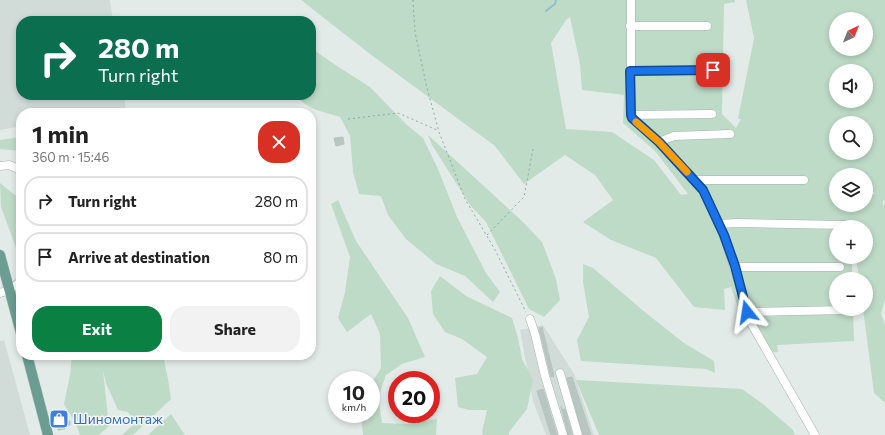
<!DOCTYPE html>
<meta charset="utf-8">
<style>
:root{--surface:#fff;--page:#f2f2f2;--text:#222;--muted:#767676;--line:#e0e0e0;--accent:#0b8043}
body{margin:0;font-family:Commissioner,sans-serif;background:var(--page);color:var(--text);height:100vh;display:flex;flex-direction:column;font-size:15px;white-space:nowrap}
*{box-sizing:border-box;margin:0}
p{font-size:13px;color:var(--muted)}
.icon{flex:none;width:22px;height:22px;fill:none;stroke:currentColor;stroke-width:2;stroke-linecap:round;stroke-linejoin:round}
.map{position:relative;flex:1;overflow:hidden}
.details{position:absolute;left:16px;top:108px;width:300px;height:252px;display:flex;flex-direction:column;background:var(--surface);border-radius:16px;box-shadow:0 2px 6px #0003}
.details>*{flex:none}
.top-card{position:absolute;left:16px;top:16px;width:300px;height:84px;border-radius:16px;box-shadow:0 2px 6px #0003;background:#0b6e4f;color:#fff;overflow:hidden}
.needle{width:26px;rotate:43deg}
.buttons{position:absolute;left:829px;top:12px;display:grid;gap:8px}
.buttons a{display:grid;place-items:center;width:44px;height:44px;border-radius:50%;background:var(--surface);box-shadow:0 2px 6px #0003;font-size:20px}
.speed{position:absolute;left:328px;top:371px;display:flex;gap:8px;font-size:20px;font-weight:700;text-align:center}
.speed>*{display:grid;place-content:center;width:52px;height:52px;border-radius:50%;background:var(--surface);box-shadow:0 2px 6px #0003;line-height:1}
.speed small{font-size:10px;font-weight:400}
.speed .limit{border:6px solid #d22;background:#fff;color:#111}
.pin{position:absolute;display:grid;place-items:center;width:34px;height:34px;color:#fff;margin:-17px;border-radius:8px;box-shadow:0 2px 6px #0006}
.me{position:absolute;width:44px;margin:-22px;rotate:345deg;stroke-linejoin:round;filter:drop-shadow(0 0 3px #0008)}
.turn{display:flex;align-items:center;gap:14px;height:84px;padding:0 16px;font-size:18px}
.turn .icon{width:52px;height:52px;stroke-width:2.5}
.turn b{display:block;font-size:28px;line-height:34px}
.round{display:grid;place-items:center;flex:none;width:42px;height:42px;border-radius:16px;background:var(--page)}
.head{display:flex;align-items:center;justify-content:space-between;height:68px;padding:0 16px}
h1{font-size:24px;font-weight:700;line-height:30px}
.cta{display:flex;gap:8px;margin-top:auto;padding:8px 16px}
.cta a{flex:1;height:46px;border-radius:16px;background:var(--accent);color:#fff;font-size:16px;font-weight:700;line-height:46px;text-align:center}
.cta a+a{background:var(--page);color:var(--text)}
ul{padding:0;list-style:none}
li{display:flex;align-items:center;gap:12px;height:50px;margin:0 8px 6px;padding:0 8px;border:2px solid var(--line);border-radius:16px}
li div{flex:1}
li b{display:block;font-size:15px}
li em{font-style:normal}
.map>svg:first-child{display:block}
.built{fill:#d1dbd7}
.green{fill:#bedbc7;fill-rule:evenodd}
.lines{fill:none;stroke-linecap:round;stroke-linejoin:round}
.stream{stroke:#90c0cc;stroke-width:2}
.building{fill:#b8c6c1;stroke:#b6c4bf}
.minor-casing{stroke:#a6b3af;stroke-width:9}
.major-casing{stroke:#c2c8c7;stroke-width:11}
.path{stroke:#86aca2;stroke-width:1;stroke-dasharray:2 3;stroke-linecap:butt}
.minor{stroke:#fff;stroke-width:8}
.major{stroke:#6b9d92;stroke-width:10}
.route-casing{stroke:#114b97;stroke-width:10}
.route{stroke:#1a73e8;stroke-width:7}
.slow{stroke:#f59e0b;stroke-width:7}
.labels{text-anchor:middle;stroke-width:3;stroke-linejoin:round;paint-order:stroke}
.shop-label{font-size:14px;fill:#366cbe;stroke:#f3f8f6;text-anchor:start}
</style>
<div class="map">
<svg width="885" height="435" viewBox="0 0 885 435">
<rect width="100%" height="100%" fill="#e3ebe8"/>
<path class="built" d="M 0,0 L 110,0 L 113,21 L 21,21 L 21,95 L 124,95 L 126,111 L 120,113 L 21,113 L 21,126 L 0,130 Z
M 543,325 L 574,374 L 594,435 L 546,435 L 533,401 L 520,330 Z
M 4,340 L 30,435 L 0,435 L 0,341 Z"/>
<path class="green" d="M 301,0 L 735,0 L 735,2 L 724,4 L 722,114 L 736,128 L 741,119 L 738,119 L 754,38 L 746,0 L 885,0 L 885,201 L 883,200 L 883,206 L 885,203 L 885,300 L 881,314 L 885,325 L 885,403 L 874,393 L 863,309 L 866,309 L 866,279 L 859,279 L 856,257 L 866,257 L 866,236 L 870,229 L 866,229 L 866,227 L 836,227 L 836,257 L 852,257 L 852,279 L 836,279 L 836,309 L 853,309 L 854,341 L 777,345 L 778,352 L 764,353 L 742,319 L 731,287 L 724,289 L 725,310 L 694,307 L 656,258 L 611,240 L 583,222 L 613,200 L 595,175 L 565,155 L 524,184 L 495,146 L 370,54 ZM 570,17 L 580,64 L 582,90 L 624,95 L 623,123 L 655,151 L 688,194 L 681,195 L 654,160 L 612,132 L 566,129 L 551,43 L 566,20 ZM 836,19 L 866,19 L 866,49 L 836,49 ZM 836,71 L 866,71 L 866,101 L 836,101 ZM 836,123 L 866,123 L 866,153 L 836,153 ZM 835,172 L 846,175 L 866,175 L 866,185 L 876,194 L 866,193 L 866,205 L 836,205 L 836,175 L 839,175 Z
M 311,48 L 337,66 L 370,87 L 406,124 L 423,138 L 438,169 L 457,217 L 486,273 L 500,292 L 493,302 L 465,276 L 436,264 L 406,239 L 388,215 L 381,196 L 359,194 L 353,172 L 350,136 L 340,117 C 326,112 305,110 297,95 L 311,95 Z
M 428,135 L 523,222 L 542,242 L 556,279 L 560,300 L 544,317 L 529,309 L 486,222 L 470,205 L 432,145 Z
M 21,137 L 21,151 L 0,149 L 0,140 Z
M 0,183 L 20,199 L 21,201 L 21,257 L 19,256 L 1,207 Z
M 338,200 L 356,241 L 408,318 L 425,357 L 402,364 L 386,375 L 378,398 L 382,423 L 407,424 L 437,419 L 436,435 L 363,435 L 362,424 L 364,414 L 371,414 L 371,384 L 381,368 L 380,334 L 371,314 L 347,332 L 338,318 L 345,292 L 350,257 L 331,204 Z
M 583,264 L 593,268 L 646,313 L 684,343 L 714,361 L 715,373 L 706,369 L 581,361 L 577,340 L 589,317 L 583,282 Z
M 440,276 L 466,296 L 512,318 L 518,338 L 522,359 L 533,380 L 527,409 L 509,432 L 509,435 L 483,435 L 482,432 L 487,410 L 469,410 L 458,407 L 455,378 L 477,374 L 487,357 L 462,339 L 445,332 L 433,314 L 431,291 Z
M 72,355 L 163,355 L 168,379 L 171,399 L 133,435 L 122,435 L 136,422 L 128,412 L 118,410 L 106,383 L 103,371 L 109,426 L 99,435 L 80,435 L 76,424 L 64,404 L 70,375 Z
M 576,380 L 742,389 L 763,404 L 793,430 L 795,435 L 599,435 Z
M 171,414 L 185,435 L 148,435 Z"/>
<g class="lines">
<path class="stream" d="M 546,11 L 555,4 L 556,0"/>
</g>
<path class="building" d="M 343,137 L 344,144 L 336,146 L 334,138 Z
M 542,327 L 554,376 L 551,377 L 539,328 Z
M 572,377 L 591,435 L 583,435 L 567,378 Z
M 543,389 L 557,435 L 551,435 L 537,391 Z
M 561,406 L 562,410 L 565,409 L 572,435 L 568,435 Z
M 55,416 L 61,416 L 63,421 L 70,421 L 70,425 L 64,426 L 65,429 L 58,430 L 58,427 L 55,427 L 53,422 L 57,422 Z"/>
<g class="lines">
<defs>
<path id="minor" d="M 631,0 L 631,115 L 632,118 L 659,142 L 703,190 L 724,235 L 751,323 L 815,435
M 630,26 L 707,26
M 630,71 L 713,70
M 631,115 L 712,114
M 659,142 L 674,136 L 730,134
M 0,166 L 9,165 L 21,170
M 695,180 L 804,180
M 720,224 L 736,223 L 844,225
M 735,267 L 840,267
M 0,293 L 10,290 L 21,281
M 747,312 L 845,310
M 530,319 L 535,334 L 545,376 L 563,435
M 560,373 L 578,435"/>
<path id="major" d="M 0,255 L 21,333
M 27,355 L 48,435"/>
</defs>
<use href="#minor" class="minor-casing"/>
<use href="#major" class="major-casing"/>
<path class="path" d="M 413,0 L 415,32 L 426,84 L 439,132 L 465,199 L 494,248 L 526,312
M 348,119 L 398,113 L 437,130
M 487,235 L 524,197 L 533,149"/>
<use href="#minor" class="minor"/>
<use href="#major" class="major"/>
</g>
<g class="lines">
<defs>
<path id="route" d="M 713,70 L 630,71 L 631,115 L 632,118 L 659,142 L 703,190 L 724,235 L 735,266 L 747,312"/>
</defs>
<use href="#route" class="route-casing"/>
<use href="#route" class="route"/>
<path class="slow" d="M 636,122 L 659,142 L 687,172"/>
</g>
<defs>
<symbol id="shop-square" viewBox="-11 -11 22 22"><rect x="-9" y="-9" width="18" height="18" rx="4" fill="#3f7fe0" stroke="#f3f8f6"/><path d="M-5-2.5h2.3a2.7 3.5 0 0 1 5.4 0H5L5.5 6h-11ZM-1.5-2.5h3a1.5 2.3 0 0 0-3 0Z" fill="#fff"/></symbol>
</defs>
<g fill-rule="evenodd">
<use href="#shop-square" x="48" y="408" width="22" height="22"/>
</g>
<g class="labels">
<g class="shop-label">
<text x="73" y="424">Шиномонтаж</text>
</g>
</g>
</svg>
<div class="buttons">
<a><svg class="needle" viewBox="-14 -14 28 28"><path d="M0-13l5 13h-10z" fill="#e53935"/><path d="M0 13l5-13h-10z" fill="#767676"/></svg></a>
<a><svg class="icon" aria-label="sound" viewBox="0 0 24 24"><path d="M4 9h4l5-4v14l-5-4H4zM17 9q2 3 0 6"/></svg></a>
<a><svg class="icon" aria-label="search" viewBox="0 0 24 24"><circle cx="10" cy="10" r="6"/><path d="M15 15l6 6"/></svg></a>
<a><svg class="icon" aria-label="layers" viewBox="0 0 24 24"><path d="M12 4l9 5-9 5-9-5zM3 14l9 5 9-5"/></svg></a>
<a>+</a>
<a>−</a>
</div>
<div class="speed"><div>10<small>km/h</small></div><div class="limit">20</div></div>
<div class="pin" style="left:713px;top:70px;background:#d93025"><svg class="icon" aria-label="arrive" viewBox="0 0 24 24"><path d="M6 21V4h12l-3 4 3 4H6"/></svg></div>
<svg class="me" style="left:747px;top:312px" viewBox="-20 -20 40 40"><path d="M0-17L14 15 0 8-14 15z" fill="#1a73e8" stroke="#fff" stroke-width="4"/></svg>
<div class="top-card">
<div class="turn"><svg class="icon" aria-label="right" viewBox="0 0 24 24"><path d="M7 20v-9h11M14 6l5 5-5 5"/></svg><div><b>280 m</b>Turn right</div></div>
</div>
<section class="details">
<div class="head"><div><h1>1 min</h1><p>360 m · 15:46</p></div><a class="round" style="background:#d93025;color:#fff"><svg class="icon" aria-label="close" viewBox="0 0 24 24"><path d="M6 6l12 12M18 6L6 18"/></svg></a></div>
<ul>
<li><svg class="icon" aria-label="right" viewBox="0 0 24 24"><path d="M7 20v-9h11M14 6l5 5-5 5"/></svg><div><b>Turn right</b></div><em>280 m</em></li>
<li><svg class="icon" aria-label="arrive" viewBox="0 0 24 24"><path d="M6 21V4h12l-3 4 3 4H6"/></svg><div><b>Arrive at destination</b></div><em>80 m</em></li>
</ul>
<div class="cta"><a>Exit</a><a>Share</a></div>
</section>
</div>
